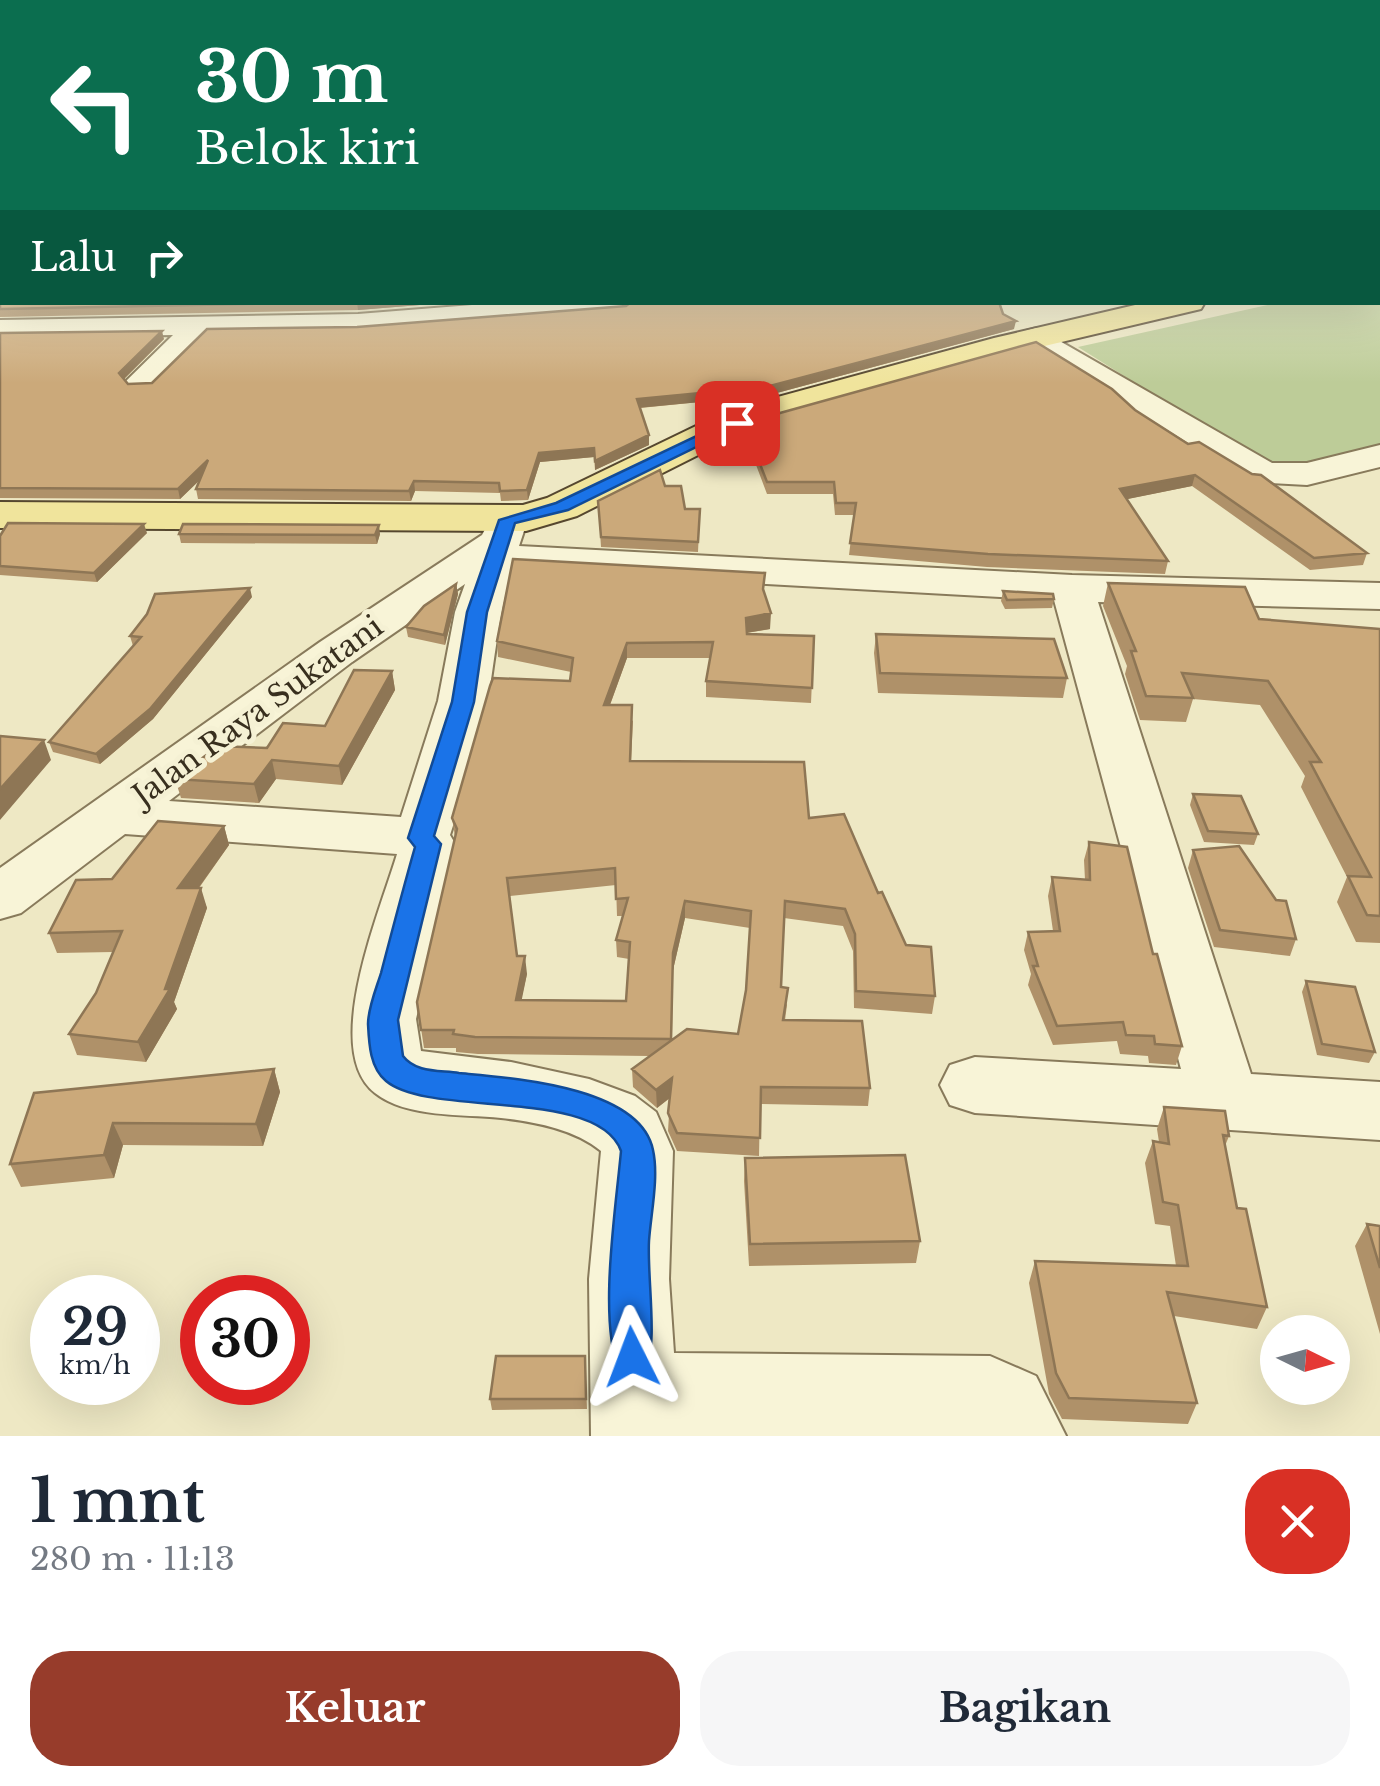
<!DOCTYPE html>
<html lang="id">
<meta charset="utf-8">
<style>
:root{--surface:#fff;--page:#f6f6f7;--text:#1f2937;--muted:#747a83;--accent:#973c2b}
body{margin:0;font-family:"Libre Baskerville",serif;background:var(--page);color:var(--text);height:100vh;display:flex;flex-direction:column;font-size:38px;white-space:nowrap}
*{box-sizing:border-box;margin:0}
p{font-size:32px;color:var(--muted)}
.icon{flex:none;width:55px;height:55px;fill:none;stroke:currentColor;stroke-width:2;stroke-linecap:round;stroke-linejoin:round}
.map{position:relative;height:1436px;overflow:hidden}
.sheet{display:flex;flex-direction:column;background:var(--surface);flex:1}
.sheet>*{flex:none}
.hud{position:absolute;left:0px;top:0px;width:1380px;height:305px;box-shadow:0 10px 40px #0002;background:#0b6e4f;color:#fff;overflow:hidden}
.needle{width:65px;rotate:95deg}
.fabs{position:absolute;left:1260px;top:1315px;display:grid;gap:20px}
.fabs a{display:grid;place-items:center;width:90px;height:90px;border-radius:50%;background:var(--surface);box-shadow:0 10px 40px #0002;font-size:50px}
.speed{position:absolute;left:30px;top:1275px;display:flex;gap:20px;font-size:50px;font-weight:700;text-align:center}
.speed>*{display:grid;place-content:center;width:130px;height:130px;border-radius:50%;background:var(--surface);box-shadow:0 10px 40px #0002;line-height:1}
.speed small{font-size:25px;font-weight:400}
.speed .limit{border:15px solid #d22;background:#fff;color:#111}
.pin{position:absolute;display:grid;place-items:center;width:85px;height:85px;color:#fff;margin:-42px;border-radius:20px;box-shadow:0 5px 15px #0006}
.me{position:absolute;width:110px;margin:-55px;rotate:357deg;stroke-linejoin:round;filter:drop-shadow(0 0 8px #0008)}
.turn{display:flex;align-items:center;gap:35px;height:210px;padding:0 30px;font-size:45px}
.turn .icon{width:130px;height:130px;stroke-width:2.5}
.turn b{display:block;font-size:70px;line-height:85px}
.then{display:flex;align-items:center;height:95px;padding:0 30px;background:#0003;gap:20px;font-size:38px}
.round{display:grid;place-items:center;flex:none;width:105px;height:105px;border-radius:40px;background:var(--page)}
.summary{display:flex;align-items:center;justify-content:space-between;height:170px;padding:0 30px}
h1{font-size:60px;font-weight:800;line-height:75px}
.primary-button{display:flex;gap:20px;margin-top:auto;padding:20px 30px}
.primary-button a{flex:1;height:115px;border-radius:40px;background:var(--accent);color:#fff;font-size:40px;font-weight:800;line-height:115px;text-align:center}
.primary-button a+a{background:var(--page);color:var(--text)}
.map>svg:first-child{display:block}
.green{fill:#bdcc98}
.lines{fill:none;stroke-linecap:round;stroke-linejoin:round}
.minor-casing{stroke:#887a5b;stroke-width:4}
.major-casing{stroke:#56472f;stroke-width:4}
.minor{fill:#f8f4d7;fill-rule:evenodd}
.major{fill:#f0e49c;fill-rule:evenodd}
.wall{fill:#af9169;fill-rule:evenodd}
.shaded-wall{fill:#8e7655}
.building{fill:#cba97a;stroke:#8e7655;stroke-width:2.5;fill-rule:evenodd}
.route{fill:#1a73e8;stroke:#114b97;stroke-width:2.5}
.labels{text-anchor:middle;stroke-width:10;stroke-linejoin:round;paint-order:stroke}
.street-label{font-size:30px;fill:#382f1e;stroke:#f5f1d4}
</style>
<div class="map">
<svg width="1380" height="1436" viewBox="0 0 1380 1436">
<rect width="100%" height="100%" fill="#eee8c4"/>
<path class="green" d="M 1380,302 L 1380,452 L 1283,476 L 1078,347 L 1277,303 Z"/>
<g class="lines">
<defs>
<path id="minor" d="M 1378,203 L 1380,204 L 1380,218 L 1378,217 Z
M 0,244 L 2,245 L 2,260 L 0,260 Z
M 1378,287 L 1380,287 L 1380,303 L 1375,302 Z
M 511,302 L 640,302 L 626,310 L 358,332 L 207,334 L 152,389 L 130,389 L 125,382 L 173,335 L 0,338 L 0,320 L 358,314 Z
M 1037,328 L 1272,463 L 1307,463 L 1380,445 L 1380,467 L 1307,485 L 1251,482 L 1026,343 L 1022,337 L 1026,331 Z
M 507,510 L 521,514 L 527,522 L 519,546 L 1072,575 L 1380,583 L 1380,609 L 1098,602 L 1251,1074 L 1380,1082 L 1380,1140 L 975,1113 L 950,1105 L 940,1085 L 950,1065 L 975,1057 L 1181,1069 L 1054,600 L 512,570 C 499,613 495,656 488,700 C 480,746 464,791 450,835 L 456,845 L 416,1019 L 421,1051 L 511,1062 L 589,1079 L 635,1096 L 656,1112 L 673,1151 L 669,1279 L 674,1353 L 990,1356 L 1036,1376 L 1066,1436 L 591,1436 L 589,1279 L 601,1151 C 574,1129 535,1122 501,1118 C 463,1114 406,1118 375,1093 C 320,1050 381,909 397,854 L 125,834 L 21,913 L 0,919 L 0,868 L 320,642 L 482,535 L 493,514 ZM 465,584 L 455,612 L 438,701 L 401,817 L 169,801 L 352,662 Z"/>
<path id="major" d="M 1148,302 L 1205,302 L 1201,309 L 1015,353 L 778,420 L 724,442 L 577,516 L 526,531 L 0,528 L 0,502 L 523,505 L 547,498 L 696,426 L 752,404 L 994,338 Z"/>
</defs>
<use href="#minor" class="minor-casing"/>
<use href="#major" class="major-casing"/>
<use href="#minor" class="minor"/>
<use href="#major" class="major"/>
</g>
<path class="wall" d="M 0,254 L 457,302 L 358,310 L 0,317 Z
M 1003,314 L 1014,329 L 751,400 L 709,417 L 700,402 L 640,408 L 649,445 L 595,470 L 594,457 L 540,462 L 528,500 L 501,501 L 500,493 L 415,491 L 411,501 L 198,499 L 196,489 L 200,480 L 180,499 L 0,498 L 0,333 L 164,339 L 124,379 L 128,384 L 152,383 L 357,327 Z
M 1135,410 L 1367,553 L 1363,565 L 1310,570 L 1192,486 L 1127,499 L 1168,561 L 1165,574 L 987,567 L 849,555 L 854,515 L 835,515 L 833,494 L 767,494 L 753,457 L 737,441 L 737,430 Z
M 665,486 L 685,509 L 700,509 L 698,552 L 601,547 L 598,501 Z
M 147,533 L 97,582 L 0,575 L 0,536 Z
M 179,534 L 380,534 L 377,544 L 181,543 Z
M 1108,583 L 1259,619 L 1380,629 L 1380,943 L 1356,942 L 1337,902 L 1347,877 L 1301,787 L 1305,776 L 1260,705 L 1193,699 L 1186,722 L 1140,720 L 1125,674 L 1127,666 L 1103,606 Z
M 456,584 L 458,594 L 445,645 L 408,637 L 406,627 Z
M 1003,591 L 1054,599 L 1052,608 L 1005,609 L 1001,601 Z
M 764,592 L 770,629 L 747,633 L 747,634 L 814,636 L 811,703 L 706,697 L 706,681 L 710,658 L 627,658 L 610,705 L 633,721 L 631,761 L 809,818 L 878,893 L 935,996 L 932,1014 L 854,1008 L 853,951 L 843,926 L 784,918 L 781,987 L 787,1005 L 785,1020 L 870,1088 L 868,1106 L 760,1104 L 759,1156 L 677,1151 L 668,1131 L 670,1098 L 657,1108 L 633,1087 L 632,1069 L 649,1056 L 478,1054 L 456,1052 L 456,1048 L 424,1048 L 417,1002 L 455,837 L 452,818 L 570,681 L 571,672 L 498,657 L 497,641 ZM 616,885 L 617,916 L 623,916 L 616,940 L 617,957 L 629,959 L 626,1001 L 521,1000 L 527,974 L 517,956 L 510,896 ZM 685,918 L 750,928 L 746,990 L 738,1034 L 672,1040 L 673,970 Z
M 252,597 L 153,719 L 100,764 L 53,752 L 49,742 L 133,646 L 130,636 Z
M 876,634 L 1067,678 L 1063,698 L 878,693 L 874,653 Z
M 392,671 L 395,690 L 342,785 L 276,779 L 259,803 L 181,798 L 175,779 L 325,726 Z
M 1193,794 L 1258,834 L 1254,845 L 1204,842 L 1190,805 Z
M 224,826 L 229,845 L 199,888 L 207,908 L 174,1002 L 177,1009 L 146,1062 L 77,1055 L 69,1034 L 96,993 L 113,952 L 57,953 L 49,933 L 112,879 Z
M 1089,842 L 1153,954 L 1182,1046 L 1176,1065 L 1149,1063 L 1148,1056 L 1120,1054 L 1117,1041 L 1053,1045 L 1028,985 L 1031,974 L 1024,950 L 1028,932 L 1053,931 L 1048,896 L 1052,877 L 1085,880 L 1084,860 Z
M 1193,850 L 1296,939 L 1290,956 L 1214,947 L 1188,868 Z
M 1306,981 L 1375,1052 L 1369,1063 L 1317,1055 L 1302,992 Z
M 274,1069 L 280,1092 L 263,1146 L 123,1145 L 114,1178 L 21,1187 L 10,1164 L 34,1093 Z
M 1164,1107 L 1229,1136 L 1225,1146 L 1237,1208 L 1267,1307 L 1257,1329 L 1174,1316 L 1197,1403 L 1188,1424 L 1062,1419 L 1049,1394 L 1029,1283 L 1035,1261 L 1176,1266 L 1170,1226 L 1155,1224 L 1145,1163 L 1153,1141 L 1159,1142 L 1157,1129 Z
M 745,1158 L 920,1241 L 916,1263 L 749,1266 L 744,1181 Z
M 1367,1224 L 1380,1226 L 1380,1334 L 1355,1246 Z
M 585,1356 L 587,1409 L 492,1410 L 490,1399 Z"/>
<path class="shaded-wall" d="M 357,302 L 457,302 L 358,310 Z
M 1016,321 L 1014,329 L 751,400 L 709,417 L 709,408 L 751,391 Z
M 162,331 L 164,339 L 121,382 L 119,373 Z
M 700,393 L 700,402 L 637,408 L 637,399 Z
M 649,435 L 649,445 L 595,470 L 595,461 Z
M 594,448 L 594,457 L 540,462 L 528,500 L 527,490 L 539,453 Z
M 208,460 L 210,470 L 180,499 L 178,489 Z
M 1195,475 L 1192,486 L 1118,501 L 1120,489 Z
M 414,481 L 415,491 L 411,501 L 409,491 Z
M 144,524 L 147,533 L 97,582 L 94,573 Z
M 379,525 L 380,534 L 377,544 L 375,535 Z
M 456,584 L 458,594 L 445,645 L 444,635 Z
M 250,588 L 252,597 L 153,719 L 100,764 L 96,754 Z
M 771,613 L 770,629 L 745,633 L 746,618 Z
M 627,643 L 627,658 L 604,721 L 604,705 Z
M 392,671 L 395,690 L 342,785 L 339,766 Z
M 44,740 L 51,760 L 0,820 L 0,789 Z
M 272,760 L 276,779 L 259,803 L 254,784 Z
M 224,826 L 229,845 L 184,908 L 178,888 Z
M 201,888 L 207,908 L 174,1002 L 177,1009 L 146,1062 L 138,1042 L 165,989 Z
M 685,901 L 685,918 L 673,970 L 673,953 Z
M 525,956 L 527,974 L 518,1018 L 516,1000 Z
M 274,1069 L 280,1092 L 263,1146 L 256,1124 Z
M 672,1078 L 672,1096 L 657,1108 L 656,1090 Z
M 113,1123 L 123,1145 L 114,1178 L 104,1155 Z"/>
<path class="building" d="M 0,182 L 2,182 L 2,237 L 0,234 Z
M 1378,182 L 1380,182 L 1380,195 L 1378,194 Z
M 1378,211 L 1380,213 L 1380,243 L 1378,245 Z
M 2,253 L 2,302 L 340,302 L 0,309 L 0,254 Z
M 631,302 L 999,302 L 1003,314 L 1016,321 L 751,391 L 709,408 L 700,393 L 637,399 L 649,435 L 595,461 L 594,448 L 539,453 L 527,490 L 500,491 L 499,483 L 414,481 L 409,491 L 196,489 L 208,460 L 178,489 L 0,488 L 0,333 L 162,331 L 119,373 L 128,384 L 152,383 L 207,329 L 357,327 L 626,306 Z
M 1036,342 L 1112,389 L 1135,410 L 1188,444 L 1199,442 L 1252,474 L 1261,475 L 1367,553 L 1314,558 L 1195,475 L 1120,489 L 1168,561 L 988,554 L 850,543 L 856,503 L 836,503 L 834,482 L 767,482 L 753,446 L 737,430 L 780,413 Z
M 660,470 L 665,486 L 681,486 L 685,509 L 700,509 L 698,542 L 601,537 L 598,501 Z
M 8,523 L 144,524 L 94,573 L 0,566 L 0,536 Z
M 183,524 L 379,525 L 375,535 L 179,534 Z
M 513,559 L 765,573 L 763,589 L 771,613 L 746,618 L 747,634 L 814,636 L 812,688 L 706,681 L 713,642 L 627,643 L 604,705 L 632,705 L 630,761 L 804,762 L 809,818 L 844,814 L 878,893 L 882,892 L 906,945 L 931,947 L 935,996 L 856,991 L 855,934 L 845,909 L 785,901 L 781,987 L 788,988 L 783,1020 L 862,1021 L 870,1088 L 761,1087 L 760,1138 L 677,1133 L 668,1113 L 672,1078 L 656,1090 L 632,1069 L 687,1029 L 738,1034 L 746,990 L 751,911 L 685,901 L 673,953 L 671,1039 L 475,1037 L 453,1034 L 454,1030 L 421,1030 L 417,1002 L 457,829 L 452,818 L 490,686 L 493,678 L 570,681 L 573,658 L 497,641 ZM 615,868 L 616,899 L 628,898 L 616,940 L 630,942 L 626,1001 L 516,1000 L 525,956 L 517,956 L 507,878 Z
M 1108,583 L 1245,587 L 1259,619 L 1380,629 L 1380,916 L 1367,915 L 1348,876 L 1371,877 L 1310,762 L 1321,762 L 1268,681 L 1182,673 L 1193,698 L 1146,696 L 1131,651 L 1136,651 Z
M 456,584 L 444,635 L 406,627 L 424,606 Z
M 250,588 L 150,709 L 96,754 L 49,742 L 141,637 L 130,636 L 147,614 L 155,594 Z
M 1003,591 L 1053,594 L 1054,599 L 1007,600 Z
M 876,634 L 1054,639 L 1067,678 L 880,673 Z
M 354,670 L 392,671 L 339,766 L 272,760 L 254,784 L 175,779 L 218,746 L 267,748 L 283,723 L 325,726 Z
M 0,736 L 44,740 L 0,789 Z
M 1193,794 L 1241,796 L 1258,834 L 1208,831 Z
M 158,821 L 224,826 L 178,888 L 201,888 L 165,989 L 170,989 L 138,1042 L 69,1034 L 96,993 L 122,931 L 49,933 L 76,880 L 112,879 Z
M 1089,842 L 1127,847 L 1153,954 L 1157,954 L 1182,1046 L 1155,1044 L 1154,1036 L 1126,1035 L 1123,1022 L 1057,1026 L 1033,966 L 1038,966 L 1028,932 L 1060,931 L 1052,877 L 1090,880 Z
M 1239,846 L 1276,900 L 1286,901 L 1296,939 L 1220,930 L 1193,850 Z
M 1306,981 L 1355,987 L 1375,1052 L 1322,1044 Z
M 274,1069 L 256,1124 L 113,1123 L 104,1155 L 10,1164 L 34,1093 Z
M 1164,1107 L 1225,1111 L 1229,1136 L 1223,1135 L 1237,1208 L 1246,1209 L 1267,1307 L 1167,1292 L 1197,1403 L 1069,1398 L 1056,1373 L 1035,1261 L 1188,1266 L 1178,1205 L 1163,1202 L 1153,1141 L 1169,1144 Z
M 905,1155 L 920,1241 L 750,1244 L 745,1158 Z
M 1367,1224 L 1380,1226 L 1380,1268 Z
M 496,1356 L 585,1356 L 586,1399 L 490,1399 Z"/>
<linearGradient id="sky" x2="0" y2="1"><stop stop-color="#8db9d7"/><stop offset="0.48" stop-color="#f7f5e4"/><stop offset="1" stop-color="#f7f5e4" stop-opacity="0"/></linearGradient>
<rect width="1380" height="383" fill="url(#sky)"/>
<path class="route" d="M 732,419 L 745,423 L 568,510 L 515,523 L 487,612 L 474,702 L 434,836 L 441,844 L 398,1020 L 403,1056 C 416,1073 439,1070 459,1073 C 511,1078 640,1086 653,1150 C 659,1177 651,1213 649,1241 C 647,1276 658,1343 646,1370 L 632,1376 L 619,1370 C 598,1320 616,1207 621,1151 C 598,1087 430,1118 386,1081 C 370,1068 369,1044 368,1024 C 368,1008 376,989 381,973 C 392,931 403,889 415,847 L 408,838 L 452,702 L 467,612 L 499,520 L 556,503 Z"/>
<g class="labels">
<g class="street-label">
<text transform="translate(258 711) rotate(-36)" y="10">Jalan Raya Sukatani</text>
</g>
</g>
</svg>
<div class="fabs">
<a><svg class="needle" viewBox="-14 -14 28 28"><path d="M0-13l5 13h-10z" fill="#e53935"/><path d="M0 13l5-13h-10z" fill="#747a83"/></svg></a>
</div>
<div class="speed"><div>29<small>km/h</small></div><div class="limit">30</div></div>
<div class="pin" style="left:737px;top:423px;background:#d93025"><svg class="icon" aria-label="arrive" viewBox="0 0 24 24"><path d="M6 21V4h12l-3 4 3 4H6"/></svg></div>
<svg class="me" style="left:632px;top:1357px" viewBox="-20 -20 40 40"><path d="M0-17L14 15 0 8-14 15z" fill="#1a73e8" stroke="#fff" stroke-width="4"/></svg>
<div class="hud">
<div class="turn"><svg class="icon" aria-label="left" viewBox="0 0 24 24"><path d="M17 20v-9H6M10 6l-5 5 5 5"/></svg><div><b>30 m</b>Belok kiri</div></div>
<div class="then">Lalu<svg class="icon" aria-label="right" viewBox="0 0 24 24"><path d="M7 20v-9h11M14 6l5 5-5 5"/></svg></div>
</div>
</div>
<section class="sheet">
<div class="summary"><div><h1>1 mnt</h1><p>280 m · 11:13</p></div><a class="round" style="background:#d93025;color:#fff"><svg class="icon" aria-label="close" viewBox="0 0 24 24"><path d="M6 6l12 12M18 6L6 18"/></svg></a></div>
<div class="primary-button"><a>Keluar</a><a>Bagikan</a></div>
</section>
